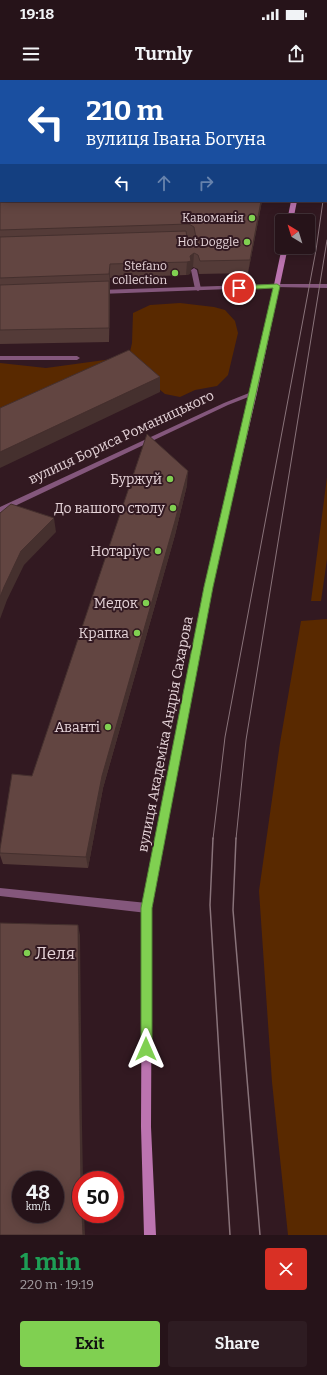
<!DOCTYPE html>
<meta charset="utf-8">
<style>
:root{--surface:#261319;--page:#2e1c22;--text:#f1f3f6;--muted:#a49ea2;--line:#423238;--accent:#80d051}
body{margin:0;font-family:Bitter,serif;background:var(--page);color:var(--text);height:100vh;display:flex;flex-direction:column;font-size:15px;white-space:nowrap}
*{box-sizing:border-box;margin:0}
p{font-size:13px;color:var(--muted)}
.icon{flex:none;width:22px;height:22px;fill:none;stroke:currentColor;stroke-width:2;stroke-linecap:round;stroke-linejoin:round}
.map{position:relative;height:1155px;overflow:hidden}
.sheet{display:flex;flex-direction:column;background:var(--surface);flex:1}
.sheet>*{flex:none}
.banner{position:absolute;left:0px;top:0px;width:327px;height:122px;box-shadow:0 2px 10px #0003,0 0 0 1px var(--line);background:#1a4fa0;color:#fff;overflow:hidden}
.needle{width:26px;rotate:322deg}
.controls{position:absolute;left:275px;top:134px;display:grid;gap:8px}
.controls a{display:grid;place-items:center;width:40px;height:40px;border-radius:4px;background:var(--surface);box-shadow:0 2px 10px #0003,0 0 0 1px var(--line);font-size:20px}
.speed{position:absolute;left:12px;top:1091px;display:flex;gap:8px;font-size:20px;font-weight:700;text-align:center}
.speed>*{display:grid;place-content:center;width:52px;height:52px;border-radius:50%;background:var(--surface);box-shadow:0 2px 10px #0003,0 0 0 1px var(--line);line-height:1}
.speed small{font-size:10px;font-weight:400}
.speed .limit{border:6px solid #d22;background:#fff;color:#111}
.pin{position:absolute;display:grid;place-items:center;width:34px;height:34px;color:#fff;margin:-17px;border:2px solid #fff;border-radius:50%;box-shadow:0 1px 4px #0007}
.me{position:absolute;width:44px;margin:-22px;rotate:0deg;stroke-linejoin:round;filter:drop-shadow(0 0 3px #0008)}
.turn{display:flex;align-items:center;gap:14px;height:84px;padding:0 20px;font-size:18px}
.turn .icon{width:52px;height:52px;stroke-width:2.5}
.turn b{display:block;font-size:28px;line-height:34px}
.lanes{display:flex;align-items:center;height:38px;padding:0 20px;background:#0003;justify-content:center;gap:20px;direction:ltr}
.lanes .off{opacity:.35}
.round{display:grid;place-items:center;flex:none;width:42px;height:42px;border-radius:4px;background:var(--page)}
.overview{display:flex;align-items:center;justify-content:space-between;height:68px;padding:0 20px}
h1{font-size:24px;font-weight:700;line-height:30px;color:#1e9e55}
.action{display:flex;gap:8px;margin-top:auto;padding:8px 20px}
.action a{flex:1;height:46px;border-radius:4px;background:var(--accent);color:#111;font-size:16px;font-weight:700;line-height:46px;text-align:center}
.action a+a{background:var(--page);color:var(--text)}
.status{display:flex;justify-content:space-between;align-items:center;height:28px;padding:0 20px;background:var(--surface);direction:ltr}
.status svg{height:11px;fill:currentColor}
header{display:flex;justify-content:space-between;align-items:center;height:52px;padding:0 20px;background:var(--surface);font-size:18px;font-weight:700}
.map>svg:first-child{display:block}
.green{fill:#592900}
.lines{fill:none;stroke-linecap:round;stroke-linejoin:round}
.service{fill:#84577c;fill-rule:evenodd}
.minor{fill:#84577c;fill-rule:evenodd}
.secondary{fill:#bc74b0;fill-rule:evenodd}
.tram-far1{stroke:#89737a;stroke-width:1}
.tram{stroke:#89737a;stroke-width:1.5}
.wall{fill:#543b38;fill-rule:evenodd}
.shaded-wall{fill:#45302e}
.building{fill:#624541;stroke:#45302e;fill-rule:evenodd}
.route{fill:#80d051;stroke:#538735}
.poi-dot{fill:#80d051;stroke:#321921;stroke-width:1.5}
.labels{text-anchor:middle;stroke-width:4;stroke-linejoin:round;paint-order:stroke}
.far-poi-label{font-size:12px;fill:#e5d3d8;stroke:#321921;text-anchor:end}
.street-label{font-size:14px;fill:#e5d3d8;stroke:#321921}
.poi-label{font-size:14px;fill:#e5d3d8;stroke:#321921;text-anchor:end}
.near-poi-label{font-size:17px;fill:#e5d3d8;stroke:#321921;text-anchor:start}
</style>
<div class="status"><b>19:18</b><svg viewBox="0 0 49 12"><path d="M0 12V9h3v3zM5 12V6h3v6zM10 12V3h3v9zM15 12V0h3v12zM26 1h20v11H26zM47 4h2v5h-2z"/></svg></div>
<header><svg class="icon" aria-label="menu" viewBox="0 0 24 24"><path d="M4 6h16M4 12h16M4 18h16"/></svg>Turnly<svg class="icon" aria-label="share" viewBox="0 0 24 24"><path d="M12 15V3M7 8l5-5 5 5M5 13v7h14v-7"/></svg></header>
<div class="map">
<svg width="327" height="1155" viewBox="0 0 327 1155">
<rect width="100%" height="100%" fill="#321921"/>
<path class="green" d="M 180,223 L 214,227 L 225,230 L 235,241 L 238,253 L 228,295 L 217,306 L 195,310 L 180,317 L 165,314 L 148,300 L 129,276 L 132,263 L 133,233 L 150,225 Z
M 112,279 L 0,331 L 0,283 L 46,288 Z
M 327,397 L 327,479 L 321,521 L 311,521 Z
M 327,539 L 327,1155 L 288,1155 L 272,1002 L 259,811 L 280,663 L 301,541 Z"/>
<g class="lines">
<path class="service" d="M 175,160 L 191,160 L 195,175 L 194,176 L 189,175 L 187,163 L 175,162 Z
M 194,188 L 197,190 L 201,209 L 198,211 L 195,209 L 191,190 Z
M 277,204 L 327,204 L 327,208 L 275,207 L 274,206 Z
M 0,276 L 77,276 L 80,278 L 77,280 L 0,280 Z"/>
<path class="minor" d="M 277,204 L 280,206 L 279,207 L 100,214 L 97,212 L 100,210 Z
M 254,311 L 256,312 L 256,314 L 228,325 L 0,433 L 0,427 L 224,323 Z
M 0,808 L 147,823 L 150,825 L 152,828 L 150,831 L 147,833 L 0,816 Z"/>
<path class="secondary" d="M 317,0 L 321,0 L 321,1 L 317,1 Z
M 326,26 L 327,26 L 327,28 L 326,28 Z
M 291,121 L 297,121 L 293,141 L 287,141 Z
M 282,167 L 288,167 L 257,313 L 212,507 L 152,828 L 151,1047 L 156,1155 L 144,1155 L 141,1047 L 142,828 L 204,507 L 251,313 Z"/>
<path class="tram-far1" d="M 326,98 L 327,89
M 213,759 L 225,657 L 316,170 L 323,121
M 236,759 L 246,660 L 327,160"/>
<path class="tram" d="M 213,758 L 210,825 L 230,1155
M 236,758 L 233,830 L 260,1155"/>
</g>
<path class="wall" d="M 0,0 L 262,121 L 248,193 L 199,194 L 198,189 L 193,187 L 191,189 L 190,194 L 186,195 L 110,198 L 109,262 L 0,264 ZM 187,158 L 189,158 L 193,161 L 194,165 L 192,167 L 188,164 Z
M 187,405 L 175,455 L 103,708 L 88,788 L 3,784 L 0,775 L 0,769 Z"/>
<path class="shaded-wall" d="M 261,121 L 262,121 L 248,193 L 250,180 Z
M 194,173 L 193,187 L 191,189 L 190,194 L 186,195 L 187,182 L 190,176 Z
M 110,184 L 110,208 L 109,194 Z
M 109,201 L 110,215 L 109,262 Z
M 160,297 L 160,312 L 0,388 L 0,372 Z
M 188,391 L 187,405 L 175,455 L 103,708 L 88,788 L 86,777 L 102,696 Z
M 54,438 L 56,452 L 24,485 L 7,520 L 0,539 L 0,517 L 4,507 L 21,471 Z
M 78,845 L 80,855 L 82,1046 L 83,1100 L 81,1100 L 80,1040 Z
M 82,1134 L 84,1134 L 85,1155 L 83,1155 Z"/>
<path class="building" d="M 0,0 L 287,0 L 287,1 L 1,1 L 1,121 L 261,121 L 250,180 L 200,181 L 198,175 L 194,173 L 190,176 L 191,181 L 187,182 L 110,184 L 109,194 L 0,198 L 0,157 L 186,151 L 188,164 L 192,167 L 197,163 L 194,147 L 189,144 L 0,150 Z
M 109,201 L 109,248 L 0,250 L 0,205 Z
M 129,270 L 160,297 L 0,372 L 0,328 Z
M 147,354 L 188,391 L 175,441 L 102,696 L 86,777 L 0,773 L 0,769 L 12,694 L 32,696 Z
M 11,424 L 54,438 L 21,471 L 4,507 L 0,517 L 0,433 Z
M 0,843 L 78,845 L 80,1040 L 81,1100 L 81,1134 L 82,1134 L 83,1155 L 0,1155 ZM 21,1100 L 55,1100 L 55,1134 L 21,1134 Z"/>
<path class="route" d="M 277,204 L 280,206 L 213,507 L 152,828 L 152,969 L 151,973 L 146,975 L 142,973 L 141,969 L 141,828 L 204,507 L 273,208 L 239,210 L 236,208 L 239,206 Z"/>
<g class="poi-dot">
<circle cx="252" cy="138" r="4"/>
<circle cx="247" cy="162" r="4"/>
<circle cx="175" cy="193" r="4"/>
<circle cx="170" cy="399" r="4"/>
<circle cx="173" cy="428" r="4"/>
<circle cx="158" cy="471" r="4"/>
<circle cx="146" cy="523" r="4"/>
<circle cx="137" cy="553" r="4"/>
<circle cx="108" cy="647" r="4"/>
<circle cx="27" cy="873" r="4"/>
</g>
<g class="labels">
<g class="far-poi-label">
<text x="244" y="142">Кавоманія</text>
<text x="239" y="166">Hot Doggle</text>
<text x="167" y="190">Stefano<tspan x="167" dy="14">collection</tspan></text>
</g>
<g class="street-label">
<text transform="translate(121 357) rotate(-25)" y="5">вулиця Бориса Романицького</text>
<text transform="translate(165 654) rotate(-79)" y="5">вулиця Академіка Андрія Сахарова</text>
</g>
<g class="poi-label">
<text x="162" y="404">Буржуй</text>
<text x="165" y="433">До вашого столу</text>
<text x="150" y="476">Нотаріус</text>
<text x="138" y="528">Медок</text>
<text x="129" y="558">Крапка</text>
<text x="100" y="652">Аванті</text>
</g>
<g class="near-poi-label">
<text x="35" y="879">Леля</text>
</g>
</g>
</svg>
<div class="controls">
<a><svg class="needle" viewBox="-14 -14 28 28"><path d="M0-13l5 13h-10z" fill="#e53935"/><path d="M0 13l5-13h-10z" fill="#a49ea2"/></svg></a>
</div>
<div class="speed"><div>48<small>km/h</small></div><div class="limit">50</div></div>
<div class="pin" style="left:239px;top:208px;background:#d93025"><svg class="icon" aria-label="arrive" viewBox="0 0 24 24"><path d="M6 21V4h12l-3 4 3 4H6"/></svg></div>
<svg class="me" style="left:146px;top:969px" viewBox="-20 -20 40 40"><path d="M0-17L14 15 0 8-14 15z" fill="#80d051" stroke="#fff" stroke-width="4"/></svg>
<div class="banner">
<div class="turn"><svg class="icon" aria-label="left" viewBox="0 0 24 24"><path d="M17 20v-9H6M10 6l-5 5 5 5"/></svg><div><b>210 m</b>вулиця Івана Богуна</div></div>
<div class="lanes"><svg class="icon" aria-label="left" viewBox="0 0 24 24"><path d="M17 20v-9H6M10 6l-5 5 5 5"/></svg><svg class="icon off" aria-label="ahead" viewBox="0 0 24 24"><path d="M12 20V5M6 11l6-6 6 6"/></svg><svg class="icon off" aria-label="right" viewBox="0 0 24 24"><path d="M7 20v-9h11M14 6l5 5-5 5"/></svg></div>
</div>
</div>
<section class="sheet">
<div class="overview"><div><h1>1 min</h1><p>220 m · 19:19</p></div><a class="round" style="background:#d93025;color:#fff"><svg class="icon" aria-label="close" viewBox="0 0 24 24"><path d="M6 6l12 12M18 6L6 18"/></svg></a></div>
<div class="action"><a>Exit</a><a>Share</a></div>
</section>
